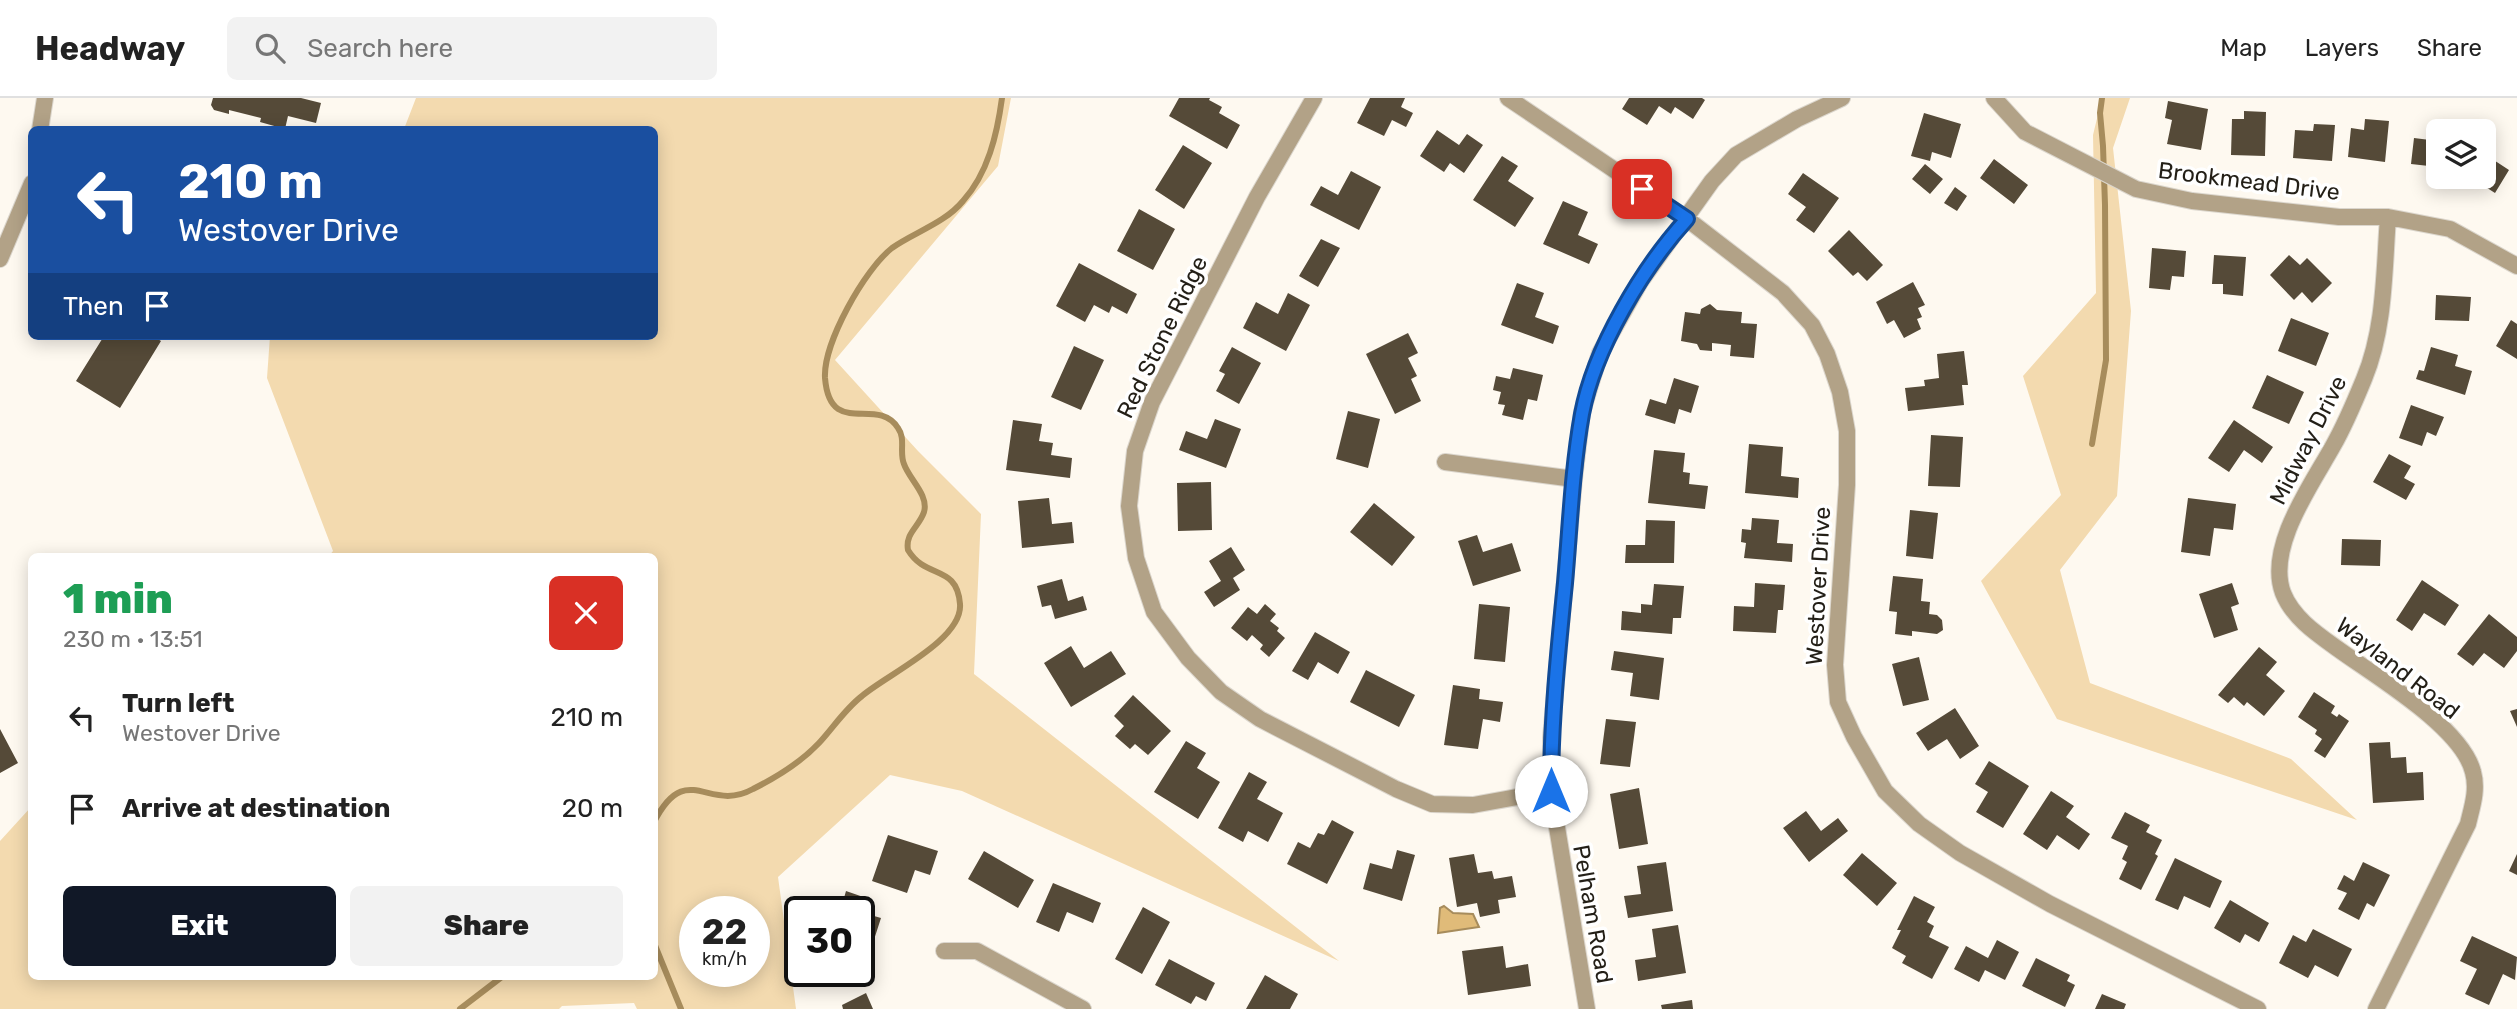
<!DOCTYPE html>
<meta charset="utf-8">
<style>
:root{--surface:#fff;--page:#f2f2f2;--text:#222;--muted:#767676;--line:#e0e0e0;--accent:#111827}
body{margin:0;font-family:Rubik,sans-serif;background:var(--page);color:var(--text);height:100vh;display:flex;flex-direction:column;font-size:26px;white-space:nowrap}
*{box-sizing:border-box;margin:0}
p{font-size:23px;color:var(--muted)}
.icon{flex:none;width:38px;height:38px;fill:none;stroke:currentColor;stroke-width:2;stroke-linecap:round;stroke-linejoin:round}
.map{position:relative;flex:1;overflow:hidden}
.side{position:absolute;left:28px;top:455px;width:630px;height:427px;display:flex;flex-direction:column;background:var(--surface);border-radius:10px;box-shadow:0 4px 18px #0003}
.side>*{flex:none}
.banner{position:absolute;left:28px;top:28px;width:630px;height:214px;border-radius:10px;box-shadow:0 4px 18px #0003;background:#1a4fa0;color:#fff;overflow:hidden}
.controls{position:absolute;left:2426px;top:21px;display:grid;gap:14px}
.controls a{display:grid;place-items:center;width:70px;height:70px;border-radius:10px;background:var(--surface);box-shadow:0 4px 18px #0003;font-size:35px}
.speed{position:absolute;left:679px;top:798px;display:flex;gap:14px;font-size:35px;font-weight:700;text-align:center}
.speed>*{display:grid;place-content:center;width:91px;height:91px;border-radius:50%;background:var(--surface);box-shadow:0 4px 18px #0003;line-height:1}
.speed small{font-size:18px;font-weight:400}
.speed .limit{border:4px solid #111;border-radius:10px;background:#fff;color:#111}
.pin{position:absolute;display:grid;place-items:center;width:60px;height:60px;color:#fff;margin:-30px;border-radius:14px;box-shadow:0 4px 10px #0006}
.me{position:absolute;width:77px;margin:-38px;rotate:0deg;stroke-linejoin:round;filter:drop-shadow(0 0 5px #0008)}
.turn{display:flex;align-items:center;gap:24px;height:147px;padding:0 35px;font-size:32px}
.turn .icon{width:91px;height:91px;stroke-width:2.5}
.turn b{display:block;font-size:49px;line-height:60px}
.then{display:flex;align-items:center;height:66px;padding:0 35px;background:#0003;gap:14px;font-size:26px}
.round{display:grid;place-items:center;flex:none;width:74px;height:74px;border-radius:10px;background:var(--page)}
.overview{display:flex;align-items:center;justify-content:space-between;height:119px;padding:0 35px}
h1{font-size:42px;font-weight:800;line-height:52px;color:#1e9e55}
.action{display:flex;gap:14px;margin-top:auto;padding:14px 35px}
.action a{flex:1;height:80px;border-radius:10px;background:var(--accent);color:#fff;font-size:28px;font-weight:800;line-height:80px;text-align:center}
.action a+a{background:var(--page);color:var(--text)}
ul{padding:0;list-style:none}
li{display:flex;align-items:center;gap:21px;height:91px;padding:0 35px}
li div{flex:1}
li b{display:block;font-size:26px}
li em{font-style:normal}
header{display:flex;align-items:center;gap:42px;box-sizing:border-box;height:98px;padding:0 35px;background:var(--surface);border-bottom:2px solid var(--line)}
header strong{font-size:33px}
nav{display:flex;gap:38px;margin-inline-start:auto;font-size:24px}
.search{width:490px;height:63px;background:var(--page);display:flex;align-items:center;gap:18px;box-sizing:border-box;padding:0 24px;border-radius:10px;color:var(--muted);font-size:26px}
.map>svg:first-child{display:block}
.green{fill:#f3daaf;fill-rule:evenodd}
.water{fill:#e0bb79;stroke:#a78c5c;stroke-width:2}
.lines{fill:none;stroke-linecap:round;stroke-linejoin:round}
.stream{stroke:#a78c5c;stroke-width:6}
.building{fill:#554a38}
.street-casing{stroke:#dbd6cd;stroke-width:18}
.street{stroke:#b2a287;stroke-width:16}
.route-casing{stroke:#114b97;stroke-width:18}
.route{stroke:#1a73e8;stroke-width:12}
.labels{text-anchor:middle;stroke-width:7;stroke-linejoin:round;paint-order:stroke}
.street-label{font-size:23px;fill:#231f17;stroke:#fff}
</style>
<header>
<strong>Headway</strong>
<div class="search"><svg class="icon" aria-label="search" viewBox="0 0 24 24"><circle cx="10" cy="10" r="6"/><path d="M15 15l6 6"/></svg>Search here</div>
<nav><a>Map</a><a>Layers</a><a>Share</a></nav>
</header>
<div class="map">
<svg width="2517" height="911" viewBox="0 0 2517 911">
<rect width="100%" height="100%" fill="#fef9f0"/>
<path class="green" d="M 416,0 L 1011,0 L 998,68 L 835,262 L 918,353 L 981,416 L 974,576 L 1339,863 L 962,693 L 890,677 L 778,779 L 796,911 L 637,911 L 634,905 L 562,908 L 559,911 L 0,911 L 0,743 L 31,709 L 32,878 L 654,878 L 654,458 L 329,458 L 333,453 L 267,280 L 270,238 L 654,238 L 654,32 L 404,31 ZM 695,814 L 754,814 L 754,873 L 695,873 Z
M 2102,0 L 2130,0 L 2113,50 L 2131,213 L 2117,398 L 2060,472 L 2090,585 L 2291,661 L 2357,722 L 2057,621 L 1981,483 L 2061,397 L 2023,278 L 2096,195 L 2093,37 Z"/>
<path class="water" d="M 1444,808 L 1453,815 L 1473,816 L 1479,829 L 1438,835 L 1440,810 Z"/>
<g class="lines">
<path class="stream" d="M 2092,346 L 2106,262 L 2105,107 L 2103,48 L 2100,15 L 2102,0
M 654,724 C 687,660 708,716 753,691 C 775,680 802,663 819,645 C 833,630 845,611 862,598 C 886,577 963,542 960,506 C 957,466 926,482 908,452 C 905,435 919,429 924,414 C 929,397 909,381 904,366 C 899,354 906,341 898,330 C 877,297 830,341 825,280 C 823,245 865,171 892,150 C 915,134 945,125 963,103 C 988,75 997,37 1002,0
M 654,845 L 681,911
M 460,911 L 503,878"/>
</g>
<path class="building" d="M 213,0 L 301,0 L 321,5 L 316,25 L 288,18 L 285,31 L 260,24 L 261,20 L 229,12 L 229,16 L 214,12 L 211,7 Z
M 1179,0 L 1210,0 L 1209,2 L 1222,9 L 1219,15 L 1240,27 L 1227,51 L 1169,18 Z
M 1370,0 L 1405,0 L 1401,9 L 1413,15 L 1406,29 L 1392,22 L 1384,38 L 1357,25 Z
M 1629,0 L 1702,0 L 1705,2 L 1693,21 L 1675,9 L 1671,16 L 1659,8 L 1647,27 L 1622,11 Z
M 2168,3 L 2208,11 L 2201,52 L 2167,46 L 2172,22 L 2165,20 Z
M 2244,13 L 2266,14 L 2265,58 L 2231,57 L 2232,21 L 2244,21 Z
M 1924,15 L 1961,26 L 1951,60 L 1932,54 L 1930,63 L 1911,58 Z
M 2365,21 L 2389,23 L 2385,64 L 2348,59 L 2351,30 L 2364,32 Z
M 2314,26 L 2335,27 L 2332,63 L 2293,60 L 2295,32 L 2313,33 Z
M 1437,32 L 1459,47 L 1467,36 L 1483,47 L 1464,75 L 1450,65 L 1444,74 L 1420,58 Z
M 2414,40 L 2438,43 L 2438,69 L 2411,66 Z
M 1183,47 L 1212,65 L 1184,111 L 1155,92 Z
M 2483,55 L 2509,72 L 2495,95 L 2470,79 L 2483,79 Z
M 1502,58 L 1518,68 L 1508,83 L 1534,100 L 1515,129 L 1473,102 Z
M 1994,61 L 2028,87 L 2014,106 L 1980,80 Z
M 1925,66 L 1943,81 L 1930,96 L 1912,81 Z
M 1351,73 L 1381,89 L 1359,132 L 1310,107 L 1321,88 L 1338,97 Z
M 1803,75 L 1839,100 L 1814,135 L 1796,122 L 1806,109 L 1788,96 Z
M 1955,89 L 1967,98 L 1957,113 L 1944,105 Z
M 1563,103 L 1588,114 L 1578,137 L 1598,146 L 1589,166 L 1543,146 Z
M 1139,111 L 1175,131 L 1153,172 L 1117,153 Z
M 1849,132 L 1883,167 L 1867,183 L 1858,174 L 1853,178 L 1828,153 Z
M 1321,141 L 1340,150 L 1318,189 L 1299,178 Z
M 2152,150 L 2186,153 L 2184,179 L 2172,178 L 2170,192 L 2149,190 Z
M 2214,157 L 2246,159 L 2243,198 L 2223,196 L 2223,186 L 2212,186 Z
M 2289,157 L 2300,167 L 2307,160 L 2332,185 L 2312,205 L 2302,194 L 2294,202 L 2270,177 Z
M 1079,165 L 1137,196 L 1127,216 L 1112,208 L 1109,215 L 1094,207 L 1085,224 L 1056,208 Z
M 1913,184 L 1925,207 L 1918,210 L 1922,219 L 1917,221 L 1921,231 L 1904,240 L 1894,222 L 1887,226 L 1876,204 Z
M 1517,185 L 1544,195 L 1535,219 L 1559,228 L 1553,246 L 1501,227 Z
M 1288,195 L 1310,207 L 1286,253 L 1243,230 L 1256,204 L 1278,216 Z
M 2436,197 L 2471,199 L 2469,223 L 2435,222 Z
M 1710,206 L 1717,212 L 1742,214 L 1741,225 L 1757,226 L 1754,260 L 1730,258 L 1731,247 L 1712,245 L 1712,253 L 1700,252 L 1697,246 L 1681,243 L 1685,214 L 1700,216 L 1701,211 Z
M 2291,220 L 2329,235 L 2316,268 L 2278,253 Z
M 2511,222 L 2517,226 L 2517,261 L 2496,248 Z
M 1408,235 L 1418,255 L 1408,260 L 1417,278 L 1411,281 L 1421,303 L 1395,316 L 1366,256 Z
M 104,238 L 153,238 L 161,243 L 120,310 L 76,283 Z
M 1074,248 L 1104,262 L 1081,312 L 1051,299 Z
M 1232,249 L 1261,265 L 1239,306 L 1216,293 L 1225,276 L 1219,273 Z
M 2431,249 L 2458,257 L 2455,268 L 2472,273 L 2465,297 L 2416,281 L 2419,272 L 2424,273 Z
M 1964,253 L 1968,287 L 1962,287 L 1964,307 L 1908,313 L 1905,290 L 1925,288 L 1924,282 L 1939,280 L 1937,256 Z
M 1513,270 L 1543,277 L 1537,303 L 1528,301 L 1523,322 L 1502,317 L 1505,307 L 1498,306 L 1501,294 L 1493,292 L 1496,278 L 1510,281 Z
M 2267,277 L 2304,294 L 2289,326 L 2252,310 Z
M 1674,280 L 1699,288 L 1691,315 L 1679,311 L 1675,326 L 1645,317 L 1650,301 L 1666,306 Z
M 2411,307 L 2444,319 L 2436,338 L 2427,334 L 2422,348 L 2399,340 Z
M 1348,313 L 1380,321 L 1368,370 L 1336,361 Z
M 1215,321 L 1241,331 L 1226,370 L 1179,352 L 1186,333 L 1207,341 Z
M 1013,322 L 1042,326 L 1039,343 L 1053,345 L 1051,357 L 1072,360 L 1070,380 L 1006,372 Z
M 2234,322 L 2273,349 L 2262,365 L 2244,352 L 2229,374 L 2208,360 Z
M 1931,337 L 1963,339 L 1960,389 L 1928,388 Z
M 1749,346 L 1783,349 L 1781,378 L 1799,380 L 1798,400 L 1745,395 Z
M 1654,352 L 1685,355 L 1683,374 L 1690,375 L 1689,386 L 1708,388 L 1705,411 L 1648,405 Z
M 2389,356 L 2411,368 L 2404,380 L 2415,386 L 2406,402 L 2373,384 Z
M 1211,384 L 1212,432 L 1178,433 L 1177,385 Z
M 1049,400 L 1052,426 L 1072,424 L 1074,445 L 1022,450 L 1018,403 Z
M 2188,400 L 2236,406 L 2233,432 L 2214,430 L 2210,458 L 2181,454 Z
M 1374,405 L 1415,439 L 1392,468 L 1350,434 Z
M 1910,412 L 1938,415 L 1933,461 L 1906,458 Z
M 1752,420 L 1779,422 L 1777,445 L 1793,446 L 1792,464 L 1744,460 L 1746,445 L 1741,444 L 1742,431 L 1751,432 Z
M 1646,422 L 1675,423 L 1674,465 L 1625,465 L 1626,447 L 1645,447 Z
M 1477,437 L 1483,454 L 1512,445 L 1521,473 L 1473,488 L 1458,443 Z
M 2342,441 L 2381,442 L 2380,468 L 2341,467 Z
M 1231,449 L 1245,472 L 1233,480 L 1240,492 L 1214,509 L 1204,494 L 1221,483 L 1209,463 Z
M 1893,478 L 1923,481 L 1921,503 L 1930,504 L 1929,516 L 1937,517 L 1942,522 L 1943,532 L 1937,536 L 1912,533 L 1912,538 L 1895,536 L 1897,514 L 1889,513 Z
M 1062,481 L 1068,503 L 1083,498 L 1087,512 L 1055,521 L 1051,507 L 1042,509 L 1037,488 Z
M 2422,482 L 2459,507 L 2445,528 L 2424,515 L 2412,533 L 2396,522 Z
M 1755,485 L 1785,487 L 1783,512 L 1778,512 L 1776,535 L 1733,533 L 1734,508 L 1754,509 Z
M 2232,485 L 2239,506 L 2231,509 L 2238,532 L 2214,540 L 2199,496 Z
M 1654,486 L 1684,488 L 1681,520 L 1673,520 L 1672,536 L 1621,532 L 1622,513 L 1641,515 L 1641,506 L 1652,507 Z
M 1265,506 L 1276,516 L 1270,523 L 1279,530 L 1277,533 L 1285,540 L 1269,559 L 1260,551 L 1263,547 L 1252,537 L 1247,543 L 1231,530 L 1248,509 L 1257,516 Z
M 1479,506 L 1510,509 L 1505,564 L 1474,561 Z
M 2489,516 L 2517,539 L 2517,553 L 2504,570 L 2484,555 L 2473,568 L 2457,556 Z
M 1315,534 L 1350,554 L 1338,576 L 1318,564 L 1308,582 L 1292,573 Z
M 1071,548 L 1084,570 L 1111,553 L 1126,576 L 1071,609 L 1044,565 Z
M 2259,549 L 2277,564 L 2266,577 L 2285,593 L 2264,618 L 2247,604 L 2244,608 L 2234,599 L 2228,605 L 2218,597 Z
M 1614,553 L 1664,560 L 1659,602 L 1630,598 L 1633,575 L 1611,572 Z
M 1919,559 L 1929,602 L 1903,608 L 1892,566 Z
M 1366,572 L 1415,597 L 1399,629 L 1350,604 Z
M 1453,587 L 1480,591 L 1479,601 L 1503,604 L 1500,624 L 1483,621 L 1478,651 L 1444,647 Z
M 2314,594 L 2335,608 L 2331,615 L 2337,619 L 2339,616 L 2349,623 L 2325,660 L 2314,653 L 2322,641 L 2315,636 L 2317,632 L 2298,619 Z
M 1133,597 L 1171,633 L 1148,657 L 1135,646 L 1130,651 L 1115,638 L 1124,628 L 1114,618 Z
M 1955,610 L 1979,648 L 1960,661 L 1947,641 L 1928,653 L 1916,635 Z
M 2517,611 L 2517,629 L 2510,613 Z
M 1606,621 L 1636,624 L 1630,669 L 1600,666 Z
M 0,631 L 18,665 L 0,675 Z
M 1186,643 L 1206,655 L 1197,670 L 1220,684 L 1198,721 L 1154,694 Z
M 2390,644 L 2391,660 L 2406,659 L 2407,675 L 2423,674 L 2424,702 L 2373,705 L 2369,645 Z
M 1989,663 L 2029,688 L 2003,730 L 1976,714 L 1988,694 L 1975,686 Z
M 1249,674 L 1267,684 L 1257,701 L 1283,715 L 1268,744 L 1248,733 L 1243,744 L 1218,730 Z
M 1639,690 L 1648,746 L 1619,751 L 1610,696 Z
M 2051,693 L 2074,708 L 2066,719 L 2090,736 L 2079,752 L 2057,737 L 2047,752 L 2023,736 Z
M 1806,713 L 1821,733 L 1838,720 L 1848,733 L 1809,764 L 1783,730 Z
M 2125,714 L 2150,727 L 2146,734 L 2162,742 L 2155,756 L 2158,758 L 2141,792 L 2119,781 L 2127,764 L 2122,761 L 2128,748 L 2111,740 Z
M 1332,722 L 1354,734 L 1327,786 L 1287,766 L 1298,744 L 1310,750 L 1318,735 L 1324,737 Z
M 888,737 L 938,753 L 930,777 L 915,772 L 907,795 L 872,783 Z
M 1397,752 L 1415,757 L 1402,803 L 1363,791 L 1370,765 L 1392,771 Z
M 984,753 L 1034,782 L 1018,810 L 968,781 Z
M 1862,755 L 1897,785 L 1877,808 L 1843,777 Z
M 1474,756 L 1478,775 L 1492,773 L 1494,781 L 1512,778 L 1516,799 L 1498,802 L 1500,815 L 1480,819 L 1477,805 L 1457,809 L 1449,760 Z
M 2517,756 L 2517,777 L 2509,773 Z
M 2175,760 L 2222,783 L 2210,810 L 2184,798 L 2178,812 L 2155,802 Z
M 1666,764 L 1673,813 L 1628,820 L 1624,798 L 1641,796 L 1637,768 Z
M 2363,764 L 2390,777 L 2374,809 L 2367,805 L 2359,822 L 2338,811 L 2347,795 L 2337,791 L 2344,777 L 2354,783 Z
M 1053,785 L 1101,805 L 1093,825 L 1067,814 L 1059,834 L 1036,824 Z
M 846,793 L 872,802 L 867,816 L 881,820 L 870,854 L 859,851 L 859,814 L 840,814 Z
M 1914,798 L 1935,809 L 1927,824 L 1934,828 L 1929,839 L 1949,849 L 1932,881 L 1902,865 L 1906,858 L 1892,850 L 1901,832 L 1897,832 Z
M 2230,802 L 2269,825 L 2259,844 L 2245,836 L 2240,845 L 2214,830 Z
M 1143,809 L 1170,824 L 1142,876 L 1115,861 Z
M 1678,827 L 1686,875 L 1638,883 L 1635,862 L 1656,859 L 1652,831 Z
M 2313,831 L 2352,851 L 2338,879 L 2315,867 L 2308,880 L 2279,865 L 2293,837 L 2306,844 Z
M 2472,838 L 2517,859 L 2515,882 L 2503,876 L 2489,907 L 2465,896 L 2477,871 L 2460,863 Z
M 1997,842 L 2019,854 L 2005,882 L 1985,872 L 1979,884 L 1954,871 L 1966,848 L 1988,860 Z
M 1503,848 L 1506,870 L 1528,866 L 1531,888 L 1468,897 L 1462,853 Z
M 2036,860 L 2070,877 L 2067,883 L 2075,887 L 2065,909 L 2022,888 Z
M 1169,861 L 1215,885 L 1206,903 L 1196,898 L 1191,906 L 1155,887 Z
M 1265,877 L 1298,896 L 1290,911 L 1246,911 Z
M 866,895 L 873,911 L 843,911 L 842,907 Z
M 2102,896 L 2126,906 L 2124,911 L 2095,911 Z
M 1692,902 L 1693,911 L 1662,911 L 1661,907 Z"/>
<g class="lines">
<defs>
<path id="street" d="M 1314,0 L 1257,99 L 1152,304 L 1135,353 L 1129,408 L 1136,460 L 1154,514 L 1188,560 L 1221,594 L 1260,621 L 1396,691 L 1432,706 L 1473,707 L 1551,693
M 1508,0 L 1687,121 L 1783,195 L 1812,227 L 1827,256 L 1840,294 L 1847,333 L 1847,387 L 1835,567 L 1838,604 L 1854,639 L 1885,693 L 1919,726 L 1960,755 L 2050,806 L 2258,911
M 1994,0 L 2025,34 L 2136,91 L 2192,103 L 2339,119 L 2388,119 L 2450,131 L 2517,168
M 40,32 L 45,0
M 0,161 L 32,85
M 1445,364 L 1574,381
M 944,853 L 977,853 L 1083,911
M 1587,911 L 1551,693 L 1551,640 L 1574,381 L 1582,314 L 1600,255 L 1640,184 L 1712,83 L 1736,57 L 1797,21 L 1842,0
M 2376,911 L 2468,726 C 2472,709 2478,692 2473,674 C 2462,629 2375,578 2338,551 C 2317,536 2293,520 2283,495 C 2266,449 2312,386 2333,348 C 2345,327 2355,303 2364,281 C 2385,231 2384,173 2388,119"/>
</defs>
<use href="#street" class="street-casing"/>
<use href="#street" class="street"/>
</g>
<g class="lines">
<defs>
<path id="route" d="M 1551,693 C 1551,623 1558,555 1565,485 C 1570,429 1572,372 1582,316 C 1594,251 1643,169 1687,121 L 1642,91"/>
</defs>
<use href="#route" class="route-casing"/>
<use href="#route" class="route"/>
</g>
<g class="labels">
<g class="street-label">
<text transform="translate(2249 83) rotate(7)" y="8">Brookmead Drive</text>
<text transform="translate(1162 239) rotate(-64)" y="8">Red Stone Ridge</text>
<text transform="translate(2308 342) rotate(-63)" y="8">Midway Drive</text>
<text transform="translate(1818 488) rotate(-87)" y="8">Westover Drive</text>
<text transform="translate(2398 570) rotate(38)" y="8">Wayland Road</text>
<text transform="translate(1593 816) rotate(80)" y="8">Pelham Road</text>
</g>
</g>
</svg>
<div class="controls">
<a><svg class="icon" aria-label="layers" viewBox="0 0 24 24"><path d="M12 4l9 5-9 5-9-5zM3 14l9 5 9-5"/></svg></a>
</div>
<div class="speed"><div>22<small>km/h</small></div><div class="limit">30</div></div>
<div class="pin" style="left:1642px;top:91px;background:#d93025"><svg class="icon" aria-label="arrive" viewBox="0 0 24 24"><path d="M6 21V4h12l-3 4 3 4H6"/></svg></div>
<svg class="me" style="left:1551px;top:693px" viewBox="-20 -20 40 40"><circle r="19" fill="#fff"/><path d="M0-13L10 11 0 6-10 11z" fill="#1a73e8"/></svg>
<div class="banner">
<div class="turn"><svg class="icon" aria-label="left" viewBox="0 0 24 24"><path d="M17 20v-9H6M10 6l-5 5 5 5"/></svg><div><b>210 m</b>Westover Drive</div></div>
<div class="then">Then<svg class="icon" aria-label="arrive" viewBox="0 0 24 24"><path d="M6 21V4h12l-3 4 3 4H6"/></svg></div>
</div>
<section class="side">
<div class="overview"><div><h1>1 min</h1><p>230 m · 13:51</p></div><a class="round" style="background:#d93025;color:#fff"><svg class="icon" aria-label="close" viewBox="0 0 24 24"><path d="M6 6l12 12M18 6L6 18"/></svg></a></div>
<ul>
<li><svg class="icon" aria-label="left" viewBox="0 0 24 24"><path d="M17 20v-9H6M10 6l-5 5 5 5"/></svg><div><b>Turn left</b><p>Westover Drive</p></div><em>210 m</em></li>
<li><svg class="icon" aria-label="arrive" viewBox="0 0 24 24"><path d="M6 21V4h12l-3 4 3 4H6"/></svg><div><b>Arrive at destination</b></div><em>20 m</em></li>
</ul>
<div class="action"><a>Exit</a><a>Share</a></div>
</section>
</div>
